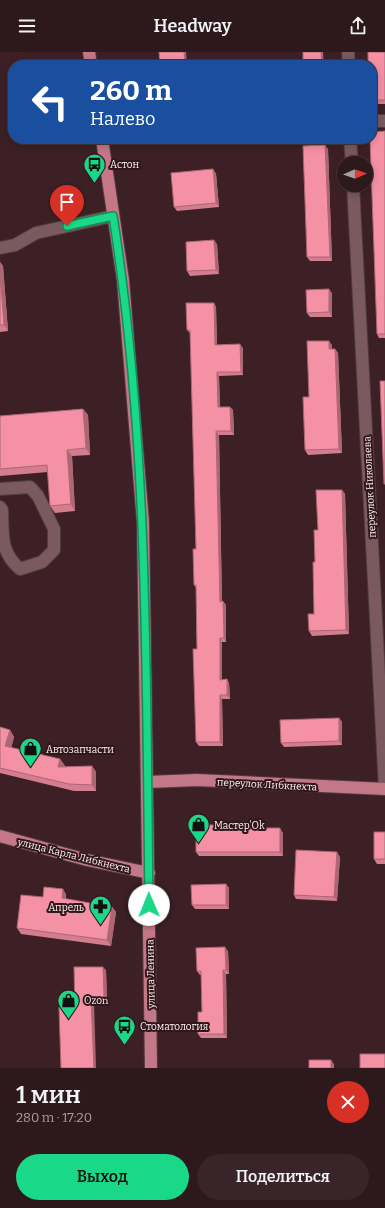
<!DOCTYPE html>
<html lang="ru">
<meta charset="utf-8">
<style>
:root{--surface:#2d181c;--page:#392529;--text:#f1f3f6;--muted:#a7a0a3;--line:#48373b;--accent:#19d988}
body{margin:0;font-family:Bitter,serif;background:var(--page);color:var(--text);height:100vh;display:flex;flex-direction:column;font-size:15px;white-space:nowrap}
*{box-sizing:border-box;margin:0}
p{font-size:13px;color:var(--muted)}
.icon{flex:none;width:22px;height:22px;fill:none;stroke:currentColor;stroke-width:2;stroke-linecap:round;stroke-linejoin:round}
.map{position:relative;height:1016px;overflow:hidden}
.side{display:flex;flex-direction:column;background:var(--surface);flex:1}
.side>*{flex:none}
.hud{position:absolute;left:8px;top:8px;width:369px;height:84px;border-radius:16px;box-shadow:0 2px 10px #0003,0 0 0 1px var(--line);background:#1a4fa0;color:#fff;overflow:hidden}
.needle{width:26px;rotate:88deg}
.controls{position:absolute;left:337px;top:104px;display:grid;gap:8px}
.controls a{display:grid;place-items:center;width:36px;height:36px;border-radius:50%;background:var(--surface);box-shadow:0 2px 10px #0003,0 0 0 1px var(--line);font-size:20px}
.pin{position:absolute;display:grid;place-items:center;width:34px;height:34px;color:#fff;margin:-41px -17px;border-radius:50% 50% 50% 0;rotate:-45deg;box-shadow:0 0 4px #0007}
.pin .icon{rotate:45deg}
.me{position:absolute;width:44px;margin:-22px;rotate:359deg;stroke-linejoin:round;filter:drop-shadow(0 0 3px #0008)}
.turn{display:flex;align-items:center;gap:14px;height:84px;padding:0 16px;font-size:18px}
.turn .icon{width:52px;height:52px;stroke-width:2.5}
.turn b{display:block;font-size:28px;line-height:34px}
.round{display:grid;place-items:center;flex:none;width:42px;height:42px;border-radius:21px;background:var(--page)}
.overview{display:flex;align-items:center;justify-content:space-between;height:68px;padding:0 16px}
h1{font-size:24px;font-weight:600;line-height:30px}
.button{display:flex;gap:8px;margin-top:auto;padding:8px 16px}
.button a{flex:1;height:46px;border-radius:24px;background:var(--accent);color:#111;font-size:16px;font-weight:600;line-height:46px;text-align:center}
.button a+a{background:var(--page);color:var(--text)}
header{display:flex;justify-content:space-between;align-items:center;height:52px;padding:0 16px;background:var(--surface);font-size:18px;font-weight:600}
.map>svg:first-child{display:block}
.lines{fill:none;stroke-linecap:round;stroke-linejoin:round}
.minor-casing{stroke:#523c41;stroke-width:14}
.major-casing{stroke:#523c41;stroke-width:14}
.minor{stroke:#7a595f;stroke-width:12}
.major{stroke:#c47887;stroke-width:12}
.wall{fill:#d37d8e}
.shaded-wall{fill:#ac6674}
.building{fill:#f591a5;stroke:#ac6674}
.route-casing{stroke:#108d58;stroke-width:10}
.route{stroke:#19d988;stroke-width:7}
.labels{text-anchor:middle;stroke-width:4;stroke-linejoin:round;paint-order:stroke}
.poi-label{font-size:10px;fill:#fef2f3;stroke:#31171c;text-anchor:start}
.street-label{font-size:10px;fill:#fef2f3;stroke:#31171c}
</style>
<header><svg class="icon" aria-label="menu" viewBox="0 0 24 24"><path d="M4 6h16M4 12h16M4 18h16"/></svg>Headway<svg class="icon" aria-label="share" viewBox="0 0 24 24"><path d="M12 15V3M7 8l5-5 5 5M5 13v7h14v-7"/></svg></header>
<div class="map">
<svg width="385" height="1016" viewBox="0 0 385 1016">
<rect width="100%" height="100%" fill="#3c2026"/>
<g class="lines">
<defs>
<path id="minor" d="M 348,0 L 349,13
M 372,69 L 385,69
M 350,87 L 352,111
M 353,133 L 385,737
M 0,196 L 15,193 L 36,181 L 113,164
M 0,437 L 30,435 L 38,444 L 54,477 L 54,498 L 42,510 L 20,517 C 0,500 3,483 2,458 L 0,455"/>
<path id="major" d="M 89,0 L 91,13
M 102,87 L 123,228 L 143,470 L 151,1016
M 148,730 L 197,728 L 385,737
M 0,784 L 87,808 L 149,821"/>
</defs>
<use href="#minor" class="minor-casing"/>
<use href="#major" class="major-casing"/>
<use href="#minor" class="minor"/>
<use href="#major" class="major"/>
</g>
<path class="wall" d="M 385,0 L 385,52 L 372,52 L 372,13 Z
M 385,79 L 385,286 L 379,286 L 377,282 Z
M 328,97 L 332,209 L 310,209 L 307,205 Z
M 213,117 L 216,122 L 219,155 L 177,159 L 174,155 Z
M 217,192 L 219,222 L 190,224 L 187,219 Z
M 0,210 L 3,214 L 8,279 L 0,280 Z
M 332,241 L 332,265 L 310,265 L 307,261 Z
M 214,251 L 216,255 L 217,293 L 243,296 L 243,323 L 219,324 L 220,355 L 230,355 L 233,358 L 234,383 L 219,383 L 222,549 L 226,553 L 226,590 L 222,590 L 222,628 L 227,627 L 229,631 L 230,647 L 222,647 L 223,694 L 199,694 L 196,690 L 197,597 L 196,536 L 194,533 L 196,497 L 190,281 L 187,278 Z
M 332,293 L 332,297 L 335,297 L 338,301 L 342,401 L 308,403 L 305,398 L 309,345 Z
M 83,357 L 88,363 L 90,403 L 72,404 L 75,459 L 55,461 L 50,454 L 48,420 L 0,424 L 0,364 Z
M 342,438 L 345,442 L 349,582 L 312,584 L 309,579 L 314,562 L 315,510 L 318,478 Z
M 339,666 L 342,670 L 342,693 L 284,695 L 281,691 Z
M 0,675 L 10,678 L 14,685 L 11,696 L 60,707 L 65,714 L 64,715 L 92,714 L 96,720 L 96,739 L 74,739 L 0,721 Z
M 236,776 L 283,781 L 283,804 L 199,804 L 196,800 Z
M 385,780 L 385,812 L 377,812 L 374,807 Z
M 340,805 L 337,849 L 296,847 L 294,843 Z
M 226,832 L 229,836 L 229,857 L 195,857 L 192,853 Z
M 66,842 L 66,847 L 112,855 L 116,860 L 111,894 L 21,882 L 17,876 L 43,845 Z
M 228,899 L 229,922 L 226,922 L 227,986 L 201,986 L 198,982 L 202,960 L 201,923 L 200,923 L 197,919 Z
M 106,918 L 107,949 L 94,949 L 75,955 Z"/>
<path class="shaded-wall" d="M 184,0 L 186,0 L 187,12 L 185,9 Z
M 321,0 L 323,0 L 324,13 L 322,13 Z
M 204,8 L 206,11 L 206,13 L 204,13 Z
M 325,93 L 328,97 L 332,209 L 330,205 Z
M 213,117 L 216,122 L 219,155 L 216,151 Z
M 214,188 L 217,192 L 219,222 L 216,218 Z
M 0,210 L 3,214 L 8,279 L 4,273 L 0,221 Z
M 329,237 L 332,241 L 332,265 L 329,260 Z
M 214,251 L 216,255 L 217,296 L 215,293 Z
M 329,289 L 332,293 L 332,301 L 329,297 Z
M 240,292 L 243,296 L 243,323 L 241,320 Z
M 335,297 L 338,301 L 342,401 L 339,397 Z
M 217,320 L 219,324 L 220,359 L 218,355 Z
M 230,355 L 233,358 L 234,383 L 231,379 Z
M 83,357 L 88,363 L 90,403 L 86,396 Z
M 216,379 L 219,383 L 222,553 L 220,550 Z
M 67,398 L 72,404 L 75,459 L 71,452 Z
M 342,438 L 345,442 L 349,582 L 346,578 Z
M 223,549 L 226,553 L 226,590 L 224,586 Z
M 220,586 L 222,590 L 222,631 L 220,628 Z
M 227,627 L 229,631 L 230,647 L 227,643 Z
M 220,643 L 222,647 L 223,694 L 220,690 Z
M 339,666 L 342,670 L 342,693 L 339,689 Z
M 10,678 L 14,685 L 10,701 L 5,694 Z
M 60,707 L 65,714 L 62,721 L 58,715 Z
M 92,714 L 96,720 L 96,739 L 92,733 Z
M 280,776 L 283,781 L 283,804 L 280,800 Z
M 337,800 L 340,805 L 337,849 L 334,845 Z
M 226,832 L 229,836 L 229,857 L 226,853 Z
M 63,837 L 66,842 L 65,851 L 62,846 Z
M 112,855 L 116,860 L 111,894 L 107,888 Z
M 225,895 L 228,899 L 229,922 L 226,918 Z
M 103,915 L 106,918 L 107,949 L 104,945 Z
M 223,918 L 226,922 L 227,986 L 224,982 Z
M 91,946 L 94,949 L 96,1016 L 94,1016 Z
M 331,1008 L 334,1012 L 334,1016 L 331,1016 Z"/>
<path class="building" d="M 159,0 L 184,0 L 185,9 L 204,8 L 204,13 L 160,13 Z
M 303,0 L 321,0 L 322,13 L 303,13 Z
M 368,0 L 385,0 L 385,48 L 372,48 L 372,13 L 368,13 Z
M 385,79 L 385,282 L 377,282 L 370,87 L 372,87 L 372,80 Z
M 325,93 L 330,205 L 307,205 L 303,94 Z
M 213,117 L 216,151 L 174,155 L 171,121 Z
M 214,188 L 216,218 L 187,219 L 186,190 Z
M 0,221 L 4,273 L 0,273 Z
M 329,237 L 329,260 L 307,261 L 306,238 Z
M 186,251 L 214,251 L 215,293 L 240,292 L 241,320 L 217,320 L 218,355 L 230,355 L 231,379 L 216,379 L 220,550 L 223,549 L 224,586 L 220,586 L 220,628 L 227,627 L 227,643 L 220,643 L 220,690 L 196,690 L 193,597 L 197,597 L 196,533 L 194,533 L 193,497 L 196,497 L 190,278 L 187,278 Z
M 307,289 L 329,289 L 329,297 L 335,297 L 339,397 L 305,398 L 303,345 L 309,345 Z
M 380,329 L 385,329 L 385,432 L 384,432 Z
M 83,357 L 86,396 L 67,398 L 71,452 L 50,454 L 47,413 L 0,417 L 0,364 Z
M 316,438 L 342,438 L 346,578 L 309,579 L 308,562 L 314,562 L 313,510 L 315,510 L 314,478 L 318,478 Z
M 339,666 L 339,689 L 281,691 L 280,668 Z
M 0,675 L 10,678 L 5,694 L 60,707 L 58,715 L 92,714 L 92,733 L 69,732 L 0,716 Z
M 196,773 L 233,773 L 233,776 L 280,776 L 280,800 L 196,800 Z
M 374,780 L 385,780 L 385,807 L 374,807 Z
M 296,798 L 337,800 L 334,845 L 294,843 Z
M 226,832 L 226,853 L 192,853 L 191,833 Z
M 44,835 L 63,837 L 62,846 L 112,855 L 107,888 L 17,876 L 21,843 L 43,845 Z
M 225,895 L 226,918 L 223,918 L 224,982 L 198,982 L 198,960 L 202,960 L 201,919 L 197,919 L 196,896 Z
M 74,915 L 103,915 L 104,945 L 91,946 L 94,1016 L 61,1016 L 59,955 L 75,955 Z
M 360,1002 L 385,1002 L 385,1016 L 360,1016 Z
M 309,1008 L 331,1008 L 331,1016 L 309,1016 Z"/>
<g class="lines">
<defs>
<path id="route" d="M 67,174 L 113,164 C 149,392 146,623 149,853"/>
</defs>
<use href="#route" class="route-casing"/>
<use href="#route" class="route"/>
</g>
<defs>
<symbol id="bus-pin" viewBox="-11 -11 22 30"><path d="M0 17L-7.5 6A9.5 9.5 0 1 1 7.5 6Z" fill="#19d988" stroke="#31171c"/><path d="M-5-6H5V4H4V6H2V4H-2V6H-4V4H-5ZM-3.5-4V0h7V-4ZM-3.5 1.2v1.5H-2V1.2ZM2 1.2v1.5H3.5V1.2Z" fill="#111"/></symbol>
<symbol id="shop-pin" viewBox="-11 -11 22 30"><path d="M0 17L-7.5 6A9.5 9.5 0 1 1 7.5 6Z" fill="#19d988" stroke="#31171c"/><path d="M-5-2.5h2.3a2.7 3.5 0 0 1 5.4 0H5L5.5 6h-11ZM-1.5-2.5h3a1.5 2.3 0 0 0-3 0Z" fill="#111"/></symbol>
<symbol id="pharmacy-pin" viewBox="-11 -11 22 30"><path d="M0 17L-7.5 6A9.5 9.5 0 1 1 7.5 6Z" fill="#19d988" stroke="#31171c"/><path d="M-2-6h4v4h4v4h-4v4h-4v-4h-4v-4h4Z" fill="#111"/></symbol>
</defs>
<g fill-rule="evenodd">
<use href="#bus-pin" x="82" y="100" width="25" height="34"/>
<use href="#shop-pin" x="18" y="684" width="25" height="34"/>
<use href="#shop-pin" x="186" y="760" width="25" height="34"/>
<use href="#pharmacy-pin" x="88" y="842" width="25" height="34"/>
<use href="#shop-pin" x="56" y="936" width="25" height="34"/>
<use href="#bus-pin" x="112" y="962" width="25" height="34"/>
</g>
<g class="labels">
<g class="poi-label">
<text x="110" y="116">Астон</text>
<text x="46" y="701">Автозапчасти</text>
<text x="214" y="777">Мастер'Ok</text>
<text x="84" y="859" text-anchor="end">Апрель</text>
<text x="84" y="952">Ozon</text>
<text x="140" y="978">Стоматология</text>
</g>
<g class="street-label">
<text transform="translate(369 435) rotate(-93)" y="4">переулок Николаева</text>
<text transform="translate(267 732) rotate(3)" y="4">переулок Либкнехта</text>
<text transform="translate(74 803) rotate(14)" y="4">улица Карла Либкнехта</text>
<text transform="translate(150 922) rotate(-91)" y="4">улица Ленина</text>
</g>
</g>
</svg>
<div class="controls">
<a><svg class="needle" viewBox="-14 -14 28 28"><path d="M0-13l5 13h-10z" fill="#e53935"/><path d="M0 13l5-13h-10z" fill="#a7a0a3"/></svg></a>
</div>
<div class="pin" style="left:67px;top:174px;background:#d93025"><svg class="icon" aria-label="arrive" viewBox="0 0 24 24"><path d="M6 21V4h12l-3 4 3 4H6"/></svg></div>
<svg class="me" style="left:149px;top:853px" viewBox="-20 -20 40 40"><circle r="19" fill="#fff"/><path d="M0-13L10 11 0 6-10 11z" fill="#19d988"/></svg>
<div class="hud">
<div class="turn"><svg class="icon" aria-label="left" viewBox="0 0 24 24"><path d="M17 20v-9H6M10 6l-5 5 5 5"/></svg><div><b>260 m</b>Налево</div></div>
</div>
</div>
<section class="side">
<div class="overview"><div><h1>1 мин</h1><p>280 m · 17:20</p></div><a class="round" style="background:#d93025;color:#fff"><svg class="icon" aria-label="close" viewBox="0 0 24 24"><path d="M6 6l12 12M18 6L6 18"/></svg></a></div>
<div class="button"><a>Выход</a><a>Поделиться</a></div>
</section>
